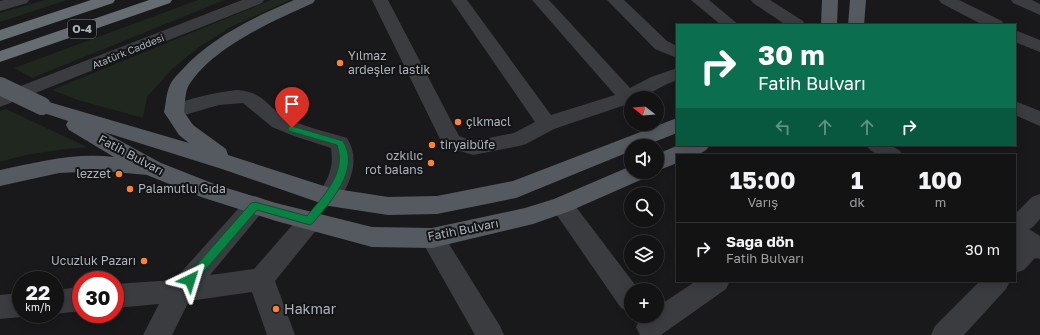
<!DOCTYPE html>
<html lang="tr">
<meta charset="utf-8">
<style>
:root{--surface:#131314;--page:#1c1c1d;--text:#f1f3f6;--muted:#9d9ea0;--line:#323234}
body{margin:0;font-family:"Golos Text",sans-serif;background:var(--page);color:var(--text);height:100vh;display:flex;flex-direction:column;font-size:15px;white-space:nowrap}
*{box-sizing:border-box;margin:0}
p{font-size:13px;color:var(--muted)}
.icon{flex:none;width:22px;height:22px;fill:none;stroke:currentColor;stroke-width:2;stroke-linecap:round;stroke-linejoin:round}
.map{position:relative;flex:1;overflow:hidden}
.details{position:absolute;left:676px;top:154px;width:340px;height:128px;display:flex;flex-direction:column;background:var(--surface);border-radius:0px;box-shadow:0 2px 10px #0003,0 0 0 1px var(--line)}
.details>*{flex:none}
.top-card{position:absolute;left:676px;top:24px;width:340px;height:122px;border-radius:0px;box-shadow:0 2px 10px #0003,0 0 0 1px var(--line);background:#0b6e4f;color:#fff;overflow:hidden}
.needle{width:26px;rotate:287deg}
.buttons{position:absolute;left:624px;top:91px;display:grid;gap:8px}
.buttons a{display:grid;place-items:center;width:40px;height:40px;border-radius:50%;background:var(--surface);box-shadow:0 2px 10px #0003,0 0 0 1px var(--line);font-size:20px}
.speed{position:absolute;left:12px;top:271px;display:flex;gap:8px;font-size:20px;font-weight:700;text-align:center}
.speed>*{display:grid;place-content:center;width:52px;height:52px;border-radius:50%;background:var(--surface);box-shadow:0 2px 10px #0003,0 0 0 1px var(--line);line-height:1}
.speed small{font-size:10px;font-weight:400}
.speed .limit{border:6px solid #d22;background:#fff;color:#111}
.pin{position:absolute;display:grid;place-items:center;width:34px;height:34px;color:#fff;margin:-41px -17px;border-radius:50% 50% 50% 0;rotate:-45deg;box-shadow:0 0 4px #0007}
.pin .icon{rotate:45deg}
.me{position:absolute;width:44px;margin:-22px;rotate:41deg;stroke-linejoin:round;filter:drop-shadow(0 0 3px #0008)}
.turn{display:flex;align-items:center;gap:14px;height:84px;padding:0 16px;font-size:18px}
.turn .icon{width:52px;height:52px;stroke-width:2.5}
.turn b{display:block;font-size:28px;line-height:34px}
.lanes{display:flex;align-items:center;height:38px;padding:0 16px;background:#0003;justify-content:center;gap:20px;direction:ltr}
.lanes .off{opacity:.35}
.eta{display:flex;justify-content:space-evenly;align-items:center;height:68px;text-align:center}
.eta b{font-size:24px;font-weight:700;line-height:28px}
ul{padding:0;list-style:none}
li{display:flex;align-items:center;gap:12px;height:52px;padding:0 16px;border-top:1px solid var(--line)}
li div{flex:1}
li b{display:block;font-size:15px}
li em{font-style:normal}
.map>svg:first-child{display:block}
.green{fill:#1f271e}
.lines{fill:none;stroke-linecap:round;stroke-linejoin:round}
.minor{fill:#3a3c40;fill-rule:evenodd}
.major{fill:#555a60;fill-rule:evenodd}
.highway{fill:#656c72;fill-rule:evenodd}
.major-bridge{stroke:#555a60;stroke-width:18}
.route{fill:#0b8043;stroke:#07532c}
.poi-dot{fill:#fb8331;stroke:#141416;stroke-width:1.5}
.labels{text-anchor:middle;stroke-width:4;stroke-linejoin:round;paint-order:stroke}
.far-street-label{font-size:10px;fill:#abb4bb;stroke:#141416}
.shield{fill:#141416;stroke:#7e848a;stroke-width:1}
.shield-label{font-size:11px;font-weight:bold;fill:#abb4bb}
.poi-label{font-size:12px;fill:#abb4bb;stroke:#141416;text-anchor:start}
.street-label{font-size:12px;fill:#abb4bb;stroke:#141416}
.near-poi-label{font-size:14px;fill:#abb4bb;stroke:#141416;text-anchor:start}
</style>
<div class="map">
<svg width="1040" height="335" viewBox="0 0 1040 335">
<rect width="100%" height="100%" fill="#19191b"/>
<path class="green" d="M 45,0 L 67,0 L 0,22 L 0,13 Z
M 198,0 L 225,0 L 32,78 L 14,68 Z
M 271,0 L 290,0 L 231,27 L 199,47 L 172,69 L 147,97 L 143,118 L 78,100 L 52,90 Z
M 6,109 L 87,147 C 57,150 28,153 0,162 L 0,111 Z"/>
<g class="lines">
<path class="minor" d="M 4,0 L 29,0 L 27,3 L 0,11 L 0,1 Z
M 242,0 L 264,0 L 262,3 L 0,107 L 0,94 Z
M 372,0 L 388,0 L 459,136 L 473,141 L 514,133 L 535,122 L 451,0 L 467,0 L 551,115 L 615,95 L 532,0 L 549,0 L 630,88 L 651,77 L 677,68 L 677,80 L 665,85 L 641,98 L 631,98 L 631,103 L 554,129 L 526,144 L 519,146 L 473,155 L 444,146 L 441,141 Z
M 607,0 L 624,0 L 667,41 L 677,46 L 677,58 L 655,49 Z
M 691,0 L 709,0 L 739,25 L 721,25 Z
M 751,0 L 770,0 L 803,21 L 805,25 L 786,25 L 753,3 Z
M 939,0 L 959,0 L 1002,21 L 1004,25 L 983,25 L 941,3 Z
M 1011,0 L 1032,0 L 1040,4 L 1040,15 L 1013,3 Z
M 1015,30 L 1040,40 L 1040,52 L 1015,42 Z
M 238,90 C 264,92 266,106 285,117 C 304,127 327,132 347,138 C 361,160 350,184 337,203 L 329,206 L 321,203 L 317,197 C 328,178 334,170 331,148 L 294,136 L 272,127 L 243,103 L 219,105 L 174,118 L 167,117 L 164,112 C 171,101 223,91 238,90 Z
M 1015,101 L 1040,111 L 1040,126 L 1015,115 Z
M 866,145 C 880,145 895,142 903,155 C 889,155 874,158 866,145 Z
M 1040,194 L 1040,219 L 1033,227 L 1029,229 L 1040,236 L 1040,259 L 1035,258 L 1024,270 L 1015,273 L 1015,214 L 1032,197 Z
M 255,196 L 263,199 L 267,205 L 263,211 L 210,275 L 254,269 L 302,214 L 310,212 L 318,214 L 322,221 L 318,228 L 275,281 L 295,335 L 267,335 L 252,292 L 189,301 L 172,335 L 143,335 L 159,304 L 115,308 L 115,284 L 174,280 L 247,199 Z
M 562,196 L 570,199 L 639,290 L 631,290 L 631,312 L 621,308 L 554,211 L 550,205 L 554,199 Z
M 432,228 L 441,231 L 500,326 L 504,335 L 475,335 L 420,238 L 423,231 Z
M 696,281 L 730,281 L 726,289 L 661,335 L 640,335 L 636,327 C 642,314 644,316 657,316 L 657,307 Z
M 980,281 L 1010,281 L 1006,289 L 964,335 L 931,335 L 935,326 Z
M 81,287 L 81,311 L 55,314 L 55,290 Z
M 21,293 L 21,314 L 29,314 L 21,317 L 0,319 L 0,295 Z"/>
<path class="major" d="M 294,0 L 315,0 L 313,3 C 273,21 213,47 189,85 C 185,91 185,104 184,112 L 193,125 L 226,149 L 228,155 L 330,188 L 388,197 L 437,196 L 513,181 L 677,118 L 677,133 L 644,146 L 631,146 L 631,151 L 516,198 L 437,214 L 388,215 L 329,206 L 222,169 L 104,132 L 161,163 L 217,185 L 276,203 L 372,227 L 432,228 L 525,208 L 554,199 L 631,166 L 631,172 L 648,172 L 645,178 L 570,211 L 533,224 L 432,248 L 372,247 L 276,221 L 201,197 L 147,175 L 103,171 L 59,173 L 0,186 L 0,170 C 38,162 76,152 114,157 L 69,130 L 66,125 L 68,121 L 35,110 L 32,106 L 35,102 L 42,100 L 189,143 L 179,135 L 164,112 C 166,104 166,93 170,85 C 172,80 177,75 181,71 C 211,37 253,18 294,0 Z
M 822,0 L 838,0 L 837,25 L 821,25 Z
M 850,0 L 866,0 L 864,25 L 848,25 Z
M 679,145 L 710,145 C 703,157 689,155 677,155 L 677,163 L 657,171 L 657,154 Z"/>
<path class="highway" d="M 91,0 L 115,0 L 113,3 L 0,41 L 0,30 Z
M 149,0 L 172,0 L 170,3 L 0,62 L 0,51 Z"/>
<path class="major-bridge" d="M 0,86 L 42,106"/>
</g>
<path class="route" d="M 289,126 L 292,126 L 343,141 C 361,170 330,202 313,223 L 310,225 L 257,210 L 194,283 L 190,285 L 186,283 L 185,280 L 186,277 L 251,203 L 255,202 L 307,216 C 323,196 347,173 337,145 L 289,131 L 288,128 Z"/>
<g class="poi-dot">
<circle cx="340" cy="63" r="4"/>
<circle cx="458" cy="122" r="4"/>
<circle cx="432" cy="145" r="4"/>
<circle cx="431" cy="163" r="4"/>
<circle cx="119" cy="174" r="4"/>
<circle cx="130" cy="189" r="4"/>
<circle cx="144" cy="261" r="4"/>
<circle cx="276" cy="309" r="4"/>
</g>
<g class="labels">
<g class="far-street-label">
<text transform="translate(128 51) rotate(-22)" y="4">Atatürk Caddesi</text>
</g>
<rect class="shield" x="68" y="20" width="28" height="18" rx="3"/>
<g class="shield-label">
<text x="82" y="33">O-4</text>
</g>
<g class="poi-label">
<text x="348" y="60">Yılmaz<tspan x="348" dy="14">ardeşler lastik</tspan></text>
<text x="466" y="126">çlkmacl</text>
<text x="440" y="149">tiryaibüfe</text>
<text x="423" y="160" text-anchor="end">ozkılıc<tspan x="423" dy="14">rot balans</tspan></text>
<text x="111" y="178" text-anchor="end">lezzet</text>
<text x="138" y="193">Palamutlu Gıda</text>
<text x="136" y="265" text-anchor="end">Ucuzluk Pazarı</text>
</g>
<g class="street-label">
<text transform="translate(131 155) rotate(28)" y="4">Fatih Bulvarı</text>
<text transform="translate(463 230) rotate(-11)" y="4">Fatih Bulvarı</text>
</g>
<g class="near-poi-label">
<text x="284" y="314">Hakmar</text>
</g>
</g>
</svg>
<div class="buttons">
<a><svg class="needle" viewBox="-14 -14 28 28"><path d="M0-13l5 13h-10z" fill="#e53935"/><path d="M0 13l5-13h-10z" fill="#9d9ea0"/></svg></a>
<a><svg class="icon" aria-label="sound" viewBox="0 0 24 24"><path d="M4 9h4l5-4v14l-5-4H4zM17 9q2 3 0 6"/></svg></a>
<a><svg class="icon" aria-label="search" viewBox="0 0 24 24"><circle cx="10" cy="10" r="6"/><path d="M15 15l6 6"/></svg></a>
<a><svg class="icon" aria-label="layers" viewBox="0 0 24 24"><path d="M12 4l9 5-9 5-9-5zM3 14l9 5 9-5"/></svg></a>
<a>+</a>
</div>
<div class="speed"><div>22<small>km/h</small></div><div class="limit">30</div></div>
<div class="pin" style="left:292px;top:128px;background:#d93025"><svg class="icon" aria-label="arrive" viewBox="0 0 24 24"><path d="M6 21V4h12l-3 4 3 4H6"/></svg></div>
<svg class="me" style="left:190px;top:280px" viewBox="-20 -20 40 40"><path d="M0-17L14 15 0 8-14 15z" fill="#0b8043" stroke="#fff" stroke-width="4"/></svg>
<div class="top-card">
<div class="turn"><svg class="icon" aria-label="right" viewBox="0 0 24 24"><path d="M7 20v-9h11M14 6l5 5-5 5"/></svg><div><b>30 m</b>Fatih Bulvarı</div></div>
<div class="lanes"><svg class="icon off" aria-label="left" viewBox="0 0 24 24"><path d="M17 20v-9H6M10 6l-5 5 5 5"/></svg><svg class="icon off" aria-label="ahead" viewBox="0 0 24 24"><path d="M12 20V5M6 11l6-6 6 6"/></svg><svg class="icon off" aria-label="ahead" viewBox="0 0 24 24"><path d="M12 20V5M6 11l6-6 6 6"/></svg><svg class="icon" aria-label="right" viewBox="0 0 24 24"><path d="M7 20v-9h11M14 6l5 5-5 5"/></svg></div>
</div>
<section class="details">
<div class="eta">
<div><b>15:00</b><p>Varış</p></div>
<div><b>1</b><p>dk</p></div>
<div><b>100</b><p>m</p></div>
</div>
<ul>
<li><svg class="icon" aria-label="right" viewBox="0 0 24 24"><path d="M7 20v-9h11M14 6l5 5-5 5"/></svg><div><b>Sağa dön</b><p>Fatih Bulvarı</p></div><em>30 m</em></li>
</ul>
</section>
</div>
